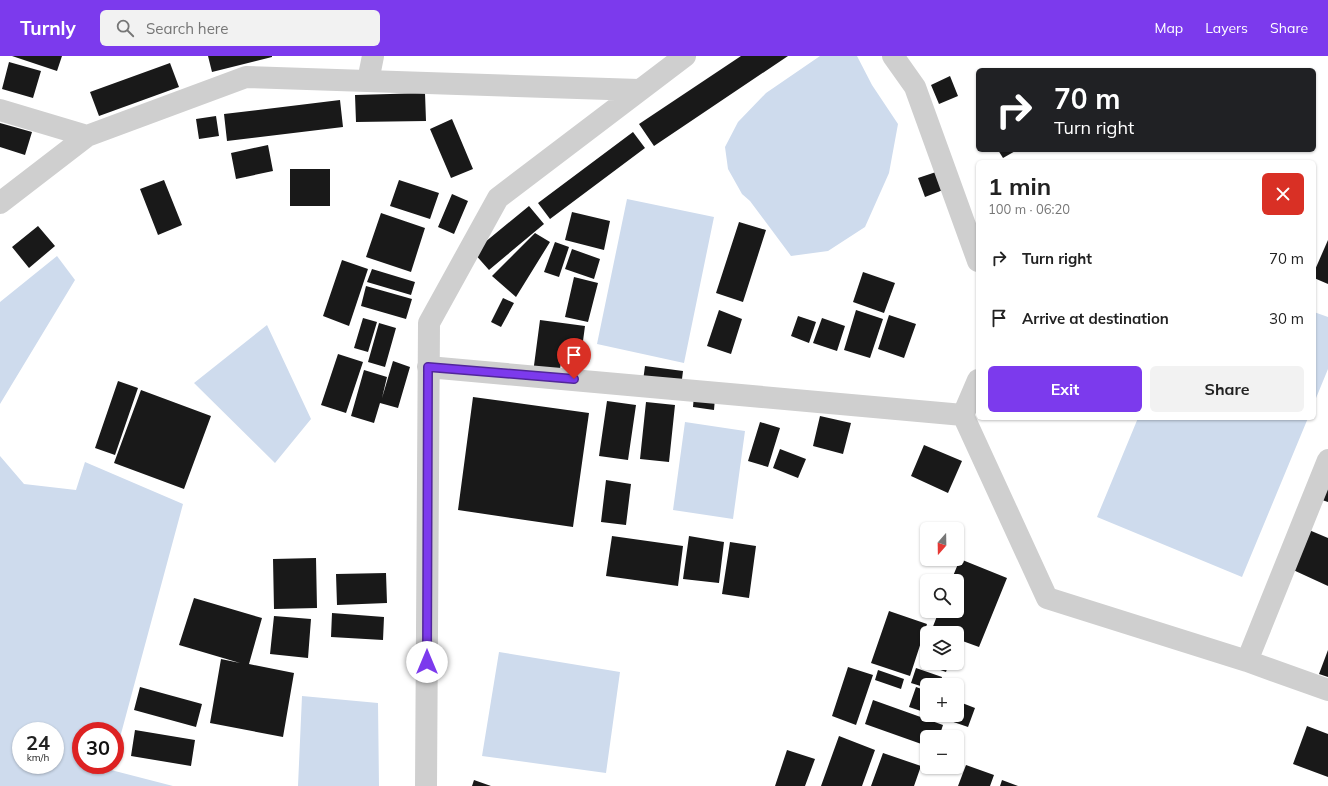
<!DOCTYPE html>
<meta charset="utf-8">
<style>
:root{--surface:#fff;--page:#f2f2f2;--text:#222;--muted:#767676;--accent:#7c3aed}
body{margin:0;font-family:Mulish,sans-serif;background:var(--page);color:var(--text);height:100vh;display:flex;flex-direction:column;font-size:15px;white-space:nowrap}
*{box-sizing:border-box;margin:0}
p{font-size:13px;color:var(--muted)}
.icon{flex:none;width:22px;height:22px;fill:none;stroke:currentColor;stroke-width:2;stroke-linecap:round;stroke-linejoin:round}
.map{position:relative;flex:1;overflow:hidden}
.sheet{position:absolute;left:976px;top:104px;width:340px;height:260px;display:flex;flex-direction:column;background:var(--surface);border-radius:6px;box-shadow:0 1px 3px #0004}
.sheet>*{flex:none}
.hud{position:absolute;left:976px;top:12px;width:340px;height:84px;border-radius:6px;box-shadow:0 1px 3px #0004;background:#202124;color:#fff;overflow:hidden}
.needle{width:26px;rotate:200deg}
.fabs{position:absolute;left:920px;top:466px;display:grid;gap:8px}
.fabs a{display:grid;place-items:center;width:44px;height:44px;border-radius:6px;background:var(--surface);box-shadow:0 1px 3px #0004;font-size:20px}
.speed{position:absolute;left:12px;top:666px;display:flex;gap:8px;font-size:20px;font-weight:700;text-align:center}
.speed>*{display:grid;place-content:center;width:52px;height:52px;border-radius:50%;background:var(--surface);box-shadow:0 1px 3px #0004;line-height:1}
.speed small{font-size:10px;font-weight:400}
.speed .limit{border:6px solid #d22;background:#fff;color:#111}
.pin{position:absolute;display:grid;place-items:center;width:34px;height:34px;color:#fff;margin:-41px -17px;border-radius:50% 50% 50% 0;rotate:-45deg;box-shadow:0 0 4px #0007}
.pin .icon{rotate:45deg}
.me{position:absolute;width:44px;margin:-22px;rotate:0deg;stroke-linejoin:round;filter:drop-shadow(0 0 3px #0008)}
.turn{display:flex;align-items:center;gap:14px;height:84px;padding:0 12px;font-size:18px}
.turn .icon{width:52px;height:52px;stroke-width:2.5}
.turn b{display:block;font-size:28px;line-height:34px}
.round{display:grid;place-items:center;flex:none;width:42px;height:42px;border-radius:6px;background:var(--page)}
.overview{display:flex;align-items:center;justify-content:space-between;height:68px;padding:0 12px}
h1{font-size:24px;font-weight:700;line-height:30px}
.cta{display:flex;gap:8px;margin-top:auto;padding:8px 12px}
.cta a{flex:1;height:46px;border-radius:6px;background:var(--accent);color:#fff;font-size:16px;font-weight:700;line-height:46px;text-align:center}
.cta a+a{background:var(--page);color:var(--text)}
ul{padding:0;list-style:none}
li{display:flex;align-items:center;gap:12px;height:60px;padding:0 12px}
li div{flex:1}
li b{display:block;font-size:15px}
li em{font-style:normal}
header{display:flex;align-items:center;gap:24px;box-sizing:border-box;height:56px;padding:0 20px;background:var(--accent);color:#fff}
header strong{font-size:19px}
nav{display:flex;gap:22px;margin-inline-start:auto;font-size:14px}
.search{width:280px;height:36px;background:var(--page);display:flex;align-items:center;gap:10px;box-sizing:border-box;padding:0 14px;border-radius:6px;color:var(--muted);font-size:15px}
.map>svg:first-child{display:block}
.water{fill:#cedbed;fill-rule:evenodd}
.building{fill:#191919}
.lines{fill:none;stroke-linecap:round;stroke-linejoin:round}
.minor{stroke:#cfcfcf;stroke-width:22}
.route-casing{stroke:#51269a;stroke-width:10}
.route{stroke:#7c3aed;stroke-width:7}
</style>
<header>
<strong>Turnly</strong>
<div class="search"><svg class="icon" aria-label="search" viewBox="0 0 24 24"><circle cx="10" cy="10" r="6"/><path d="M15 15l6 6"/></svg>Search here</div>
<nav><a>Map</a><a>Layers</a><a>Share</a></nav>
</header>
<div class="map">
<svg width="1328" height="730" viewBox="0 0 1328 730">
<rect width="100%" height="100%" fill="#fff"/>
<path class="water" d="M 820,0 L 857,0 L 872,29 L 898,68 L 889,117 L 865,171 L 828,195 L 791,200 L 750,145 L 742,138 L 728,113 L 725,91 L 738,66 L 766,37 Z
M 627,143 L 714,161 L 684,307 L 597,288 Z
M 57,200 L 75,224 L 0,348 L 0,246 Z
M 1314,256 L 1328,261 L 1328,313 L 1314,347 Z
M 267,269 L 311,363 L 275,407 L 194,327 Z
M 1138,362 L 1308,362 L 1242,521 L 1097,461 Z
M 685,366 L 745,375 L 733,463 L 673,454 Z
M 0,400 L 24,428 L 76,434 L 85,406 L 183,448 L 115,700 L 115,675 L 81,675 L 81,709 L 112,709 L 111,714 L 173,730 L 0,730 ZM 21,675 L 55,675 L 55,709 L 21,709 Z
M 499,596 L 620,616 L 606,717 L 482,700 Z
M 302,640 L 378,647 L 379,730 L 298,730 Z"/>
<path class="building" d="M 12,0 L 62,0 L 57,15 Z
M 208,0 L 272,0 L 272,1 L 212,16 Z
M 741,0 L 788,0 L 654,90 L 639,68 Z
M 9,6 L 41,15 L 33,42 L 2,33 Z
M 170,7 L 179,31 L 99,60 L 90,36 Z
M 950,20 L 958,40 L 939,48 L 931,29 Z
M 425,37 L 426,65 L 356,66 L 355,39 Z
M 340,44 L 343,71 L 227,85 L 224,58 Z
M 216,60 L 219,80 L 199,83 L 196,63 Z
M 452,63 L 473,113 L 451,122 L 430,73 Z
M 0,67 L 32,76 L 25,99 L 0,91 Z
M 633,76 L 645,92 L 550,163 L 538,147 Z
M 268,89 L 273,115 L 236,123 L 231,97 Z
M 998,94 L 1017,94 L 1003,102 Z
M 290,113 L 330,113 L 330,150 L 290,150 Z
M 936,116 L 943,134 L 925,141 L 918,122 Z
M 164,124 L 182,169 L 158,179 L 140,133 Z
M 399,124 L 439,137 L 430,163 L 390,150 Z
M 452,138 L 468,145 L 454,178 L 438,171 Z
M 529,150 L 544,168 L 489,214 L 473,196 Z
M 572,156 L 610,165 L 604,194 L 565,184 Z
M 381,157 L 425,172 L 411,216 L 366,201 Z
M 739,166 L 766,174 L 743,246 L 716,237 Z
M 38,170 L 55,190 L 29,212 L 12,191 Z
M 535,177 L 550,186 L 516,241 L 492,220 Z
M 1328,184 L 1328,228 L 1314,222 L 1314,216 Z
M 555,186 L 569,191 L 559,221 L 544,216 Z
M 572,193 L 600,203 L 594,223 L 565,213 Z
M 342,204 L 368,213 L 349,270 L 323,260 Z
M 372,213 L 415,226 L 411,239 L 367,226 Z
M 863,216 L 895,227 L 884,257 L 853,246 Z
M 574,221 L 598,227 L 588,266 L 565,261 Z
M 366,230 L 412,243 L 406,263 L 361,250 Z
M 503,242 L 514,247 L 501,271 L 491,266 Z
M 719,254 L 742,263 L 731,298 L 707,290 Z
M 856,254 L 883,263 L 870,302 L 844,294 Z
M 889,259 L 916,268 L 904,302 L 878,293 Z
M 798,260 L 816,266 L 809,287 L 791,280 Z
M 363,262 L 377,266 L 368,296 L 354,292 Z
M 822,262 L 845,270 L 837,295 L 813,287 Z
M 540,264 L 585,270 L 581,300 L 562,298 L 559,321 L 533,317 Z
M 379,267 L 396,272 L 385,311 L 368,306 Z
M 338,298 L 363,306 L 346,357 L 321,349 Z
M 393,305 L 410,311 L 398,352 L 380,347 L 374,367 L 351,360 L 364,314 L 387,321 L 382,342 Z
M 645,310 L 683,315 L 681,331 L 643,325 Z
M 118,325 L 138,332 L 115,399 L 95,392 Z
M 141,334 L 211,360 L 184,433 L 114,407 Z
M 694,339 L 715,342 L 714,354 L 693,351 Z
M 473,341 L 589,357 L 573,471 L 458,454 Z
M 607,345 L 636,349 L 628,404 L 599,400 Z
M 646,346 L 675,349 L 669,406 L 640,403 Z
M 820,360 L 851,367 L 843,398 L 813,390 Z
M 760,366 L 780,372 L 768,411 L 748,405 Z
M 924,389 L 962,405 L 948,437 L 911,420 Z
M 780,393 L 806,403 L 798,422 L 773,412 Z
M 606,424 L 631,428 L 626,469 L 601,466 Z
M 1328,430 L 1328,446 L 1322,444 Z
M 1309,474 L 1328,482 L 1328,530 L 1291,513 Z
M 612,480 L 683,490 L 678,530 L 606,520 Z
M 689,480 L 724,486 L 719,527 L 683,523 Z
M 730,486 L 756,490 L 749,542 L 722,538 Z
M 316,502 L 317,552 L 274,553 L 273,503 Z
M 960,503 L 1007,522 L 979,591 L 957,583 L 957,577 L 943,577 L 932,573 L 939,555 L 957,555 L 957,525 L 951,525 Z
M 386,517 L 387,547 L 337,549 L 336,518 Z
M 194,542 L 262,562 L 249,608 L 294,617 L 283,681 L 210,667 L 221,603 L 240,607 L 179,589 Z
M 889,555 L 927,568 L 910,620 L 871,607 Z
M 332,557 L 384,561 L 383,584 L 331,581 Z
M 274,560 L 311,563 L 308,602 L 270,598 Z
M 927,589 L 927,607 L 949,607 L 946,616 L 920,607 Z
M 1328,594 L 1328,621 L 1319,618 Z
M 848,611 L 873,619 L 856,669 L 832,660 Z
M 916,612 L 942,621 L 940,629 L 927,629 L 927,632 L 911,627 Z
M 878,614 L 904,623 L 901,633 L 875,624 Z
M 140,631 L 202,648 L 196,671 L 134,654 Z
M 916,631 L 927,635 L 927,657 L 909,651 Z
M 873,644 L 943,669 L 939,681 L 927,681 L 927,690 L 865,668 Z
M 957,645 L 975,652 L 968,671 L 933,659 L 957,659 Z
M 1307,670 L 1328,678 L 1328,721 L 1293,708 Z
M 135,674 L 195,684 L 191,710 L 131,700 Z
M 839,680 L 875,694 L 862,730 L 821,730 Z
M 787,694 L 815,703 L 805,730 L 775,730 Z
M 883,697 L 921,710 L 914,730 L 871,730 Z
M 966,709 L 994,719 L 990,730 L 958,730 Z
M 474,724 L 491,730 L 472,730 Z
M 1002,724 L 1018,730 L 1000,730 Z"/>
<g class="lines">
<path class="minor" d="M 893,0 L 915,31 L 978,205
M 368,25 L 373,0
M 0,54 L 87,80
M 0,147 L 87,80 L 246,21 L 639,34
M 428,311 L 963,359
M 978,324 L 963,359 L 1047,542 L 1247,605 L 1328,634
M 1247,605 L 1328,404
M 426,730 L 429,267 L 498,142 L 685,0"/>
</g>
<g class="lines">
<defs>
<path id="route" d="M 427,606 L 428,311 L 574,323"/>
</defs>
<use href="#route" class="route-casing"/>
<use href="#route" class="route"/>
</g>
</svg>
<div class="fabs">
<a><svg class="needle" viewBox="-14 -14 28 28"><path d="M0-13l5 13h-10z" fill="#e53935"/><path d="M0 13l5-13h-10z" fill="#767676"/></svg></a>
<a><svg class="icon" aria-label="search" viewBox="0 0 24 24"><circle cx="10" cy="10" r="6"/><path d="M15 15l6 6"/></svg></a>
<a><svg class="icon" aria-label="layers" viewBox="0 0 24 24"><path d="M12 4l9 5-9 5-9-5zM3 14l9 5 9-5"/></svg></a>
<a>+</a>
<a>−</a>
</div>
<div class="speed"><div>24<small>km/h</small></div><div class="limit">30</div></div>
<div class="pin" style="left:574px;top:323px;background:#d93025"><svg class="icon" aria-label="arrive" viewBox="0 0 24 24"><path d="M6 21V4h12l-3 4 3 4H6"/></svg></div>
<svg class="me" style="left:427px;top:606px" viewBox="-20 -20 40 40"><circle r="19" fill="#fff"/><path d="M0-13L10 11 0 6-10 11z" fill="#7c3aed"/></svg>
<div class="hud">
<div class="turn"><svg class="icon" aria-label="right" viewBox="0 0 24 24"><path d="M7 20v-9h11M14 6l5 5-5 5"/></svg><div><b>70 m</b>Turn right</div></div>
</div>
<section class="sheet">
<div class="overview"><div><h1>1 min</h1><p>100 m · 06:20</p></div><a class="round" style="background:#d93025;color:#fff"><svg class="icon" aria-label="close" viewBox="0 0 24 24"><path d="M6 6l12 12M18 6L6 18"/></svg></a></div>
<ul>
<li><svg class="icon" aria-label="right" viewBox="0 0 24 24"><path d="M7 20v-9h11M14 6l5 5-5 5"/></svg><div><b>Turn right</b></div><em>70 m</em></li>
<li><svg class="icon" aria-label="arrive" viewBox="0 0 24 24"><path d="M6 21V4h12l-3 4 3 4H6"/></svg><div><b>Arrive at destination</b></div><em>30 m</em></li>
</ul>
<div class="cta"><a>Exit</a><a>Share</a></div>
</section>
</div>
